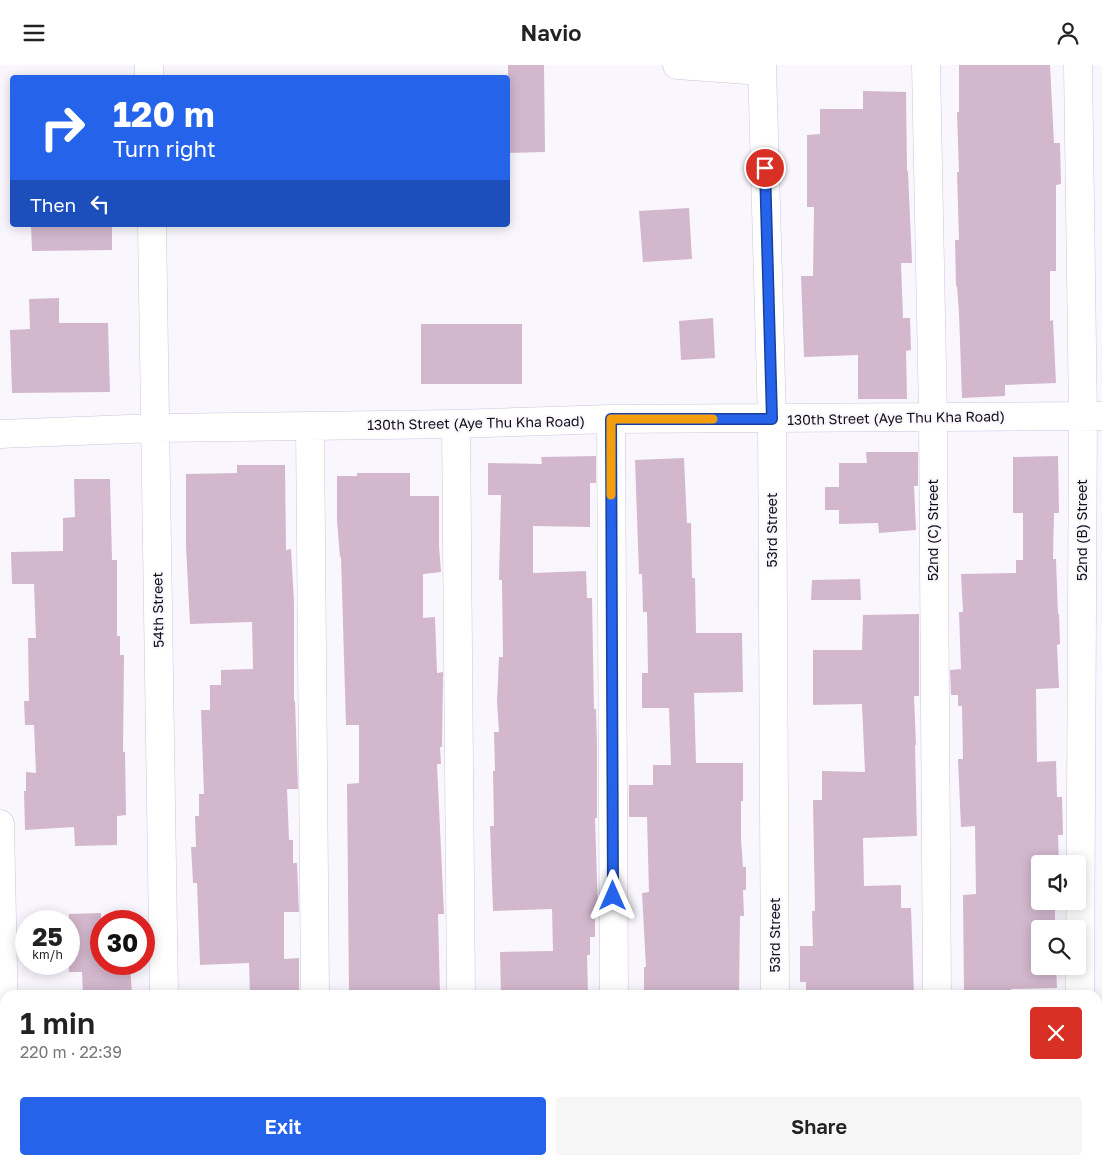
<!DOCTYPE html>
<meta charset="utf-8">
<style>
:root{--surface:#fff;--page:#f6f6f6;--text:#222;--muted:#767676;--accent:#2563eb}
body{margin:0;font-family:"Golos Text",sans-serif;background:var(--page);color:var(--text);height:100vh;display:flex;flex-direction:column;font-size:19px;white-space:nowrap}
*{box-sizing:border-box;margin:0}
p{font-size:16px;color:var(--muted)}
.icon{flex:none;width:28px;height:28px;fill:none;stroke:currentColor;stroke-width:2;stroke-linecap:round;stroke-linejoin:round}
.map{position:relative;flex:1;overflow:hidden}
.panel{position:absolute;left:0px;top:925px;width:1102px;height:175px;display:flex;flex-direction:column;background:var(--surface);border-radius:15px 15px 0 0;box-shadow:0 2px 12px #0003}
.panel>*{flex:none}
.banner{position:absolute;left:10px;top:10px;width:500px;height:152px;border-radius:5px;box-shadow:0 2px 12px #0003;background:#2563eb;color:#fff;overflow:hidden}
.buttons{position:absolute;left:1031px;top:790px;display:grid;gap:10px}
.buttons a{display:grid;place-items:center;width:55px;height:55px;border-radius:5px;background:var(--surface);box-shadow:0 2px 12px #0003;font-size:25px}
.speed{position:absolute;left:15px;top:845px;display:flex;gap:10px;font-size:25px;font-weight:700;text-align:center}
.speed>*{display:grid;place-content:center;width:65px;height:65px;border-radius:50%;background:var(--surface);box-shadow:0 2px 12px #0003;line-height:1}
.speed small{font-size:12px;font-weight:400}
.speed .limit{border:8px solid #d22;background:#fff;color:#111}
.pin{position:absolute;display:grid;place-items:center;width:42px;height:42px;color:#fff;margin:-21px;border:2px solid #fff;border-radius:50%;box-shadow:0 1px 5px #0007}
.me{position:absolute;width:55px;margin:-28px;rotate:0deg;stroke-linejoin:round;filter:drop-shadow(0 0 4px #0008)}
.turn{display:flex;align-items:center;gap:18px;height:105px;padding:0 20px;font-size:22px}
.turn .icon{width:65px;height:65px;stroke-width:2.5}
.turn b{display:block;font-size:35px;line-height:42px}
.then{display:flex;align-items:center;height:48px;padding:0 20px;background:#0003;gap:10px;font-size:19px}
.round{display:grid;place-items:center;flex:none;width:52px;height:52px;border-radius:5px;background:var(--page)}
.head{display:flex;align-items:center;justify-content:space-between;height:85px;padding:0 20px}
h1{font-size:30px;font-weight:600;line-height:38px}
.action{display:flex;gap:10px;margin-top:auto;padding:10px 20px}
.action a{flex:1;height:58px;border-radius:5px;background:var(--accent);color:#fff;font-size:20px;font-weight:600;line-height:58px;text-align:center}
.action a+a{background:var(--page);color:var(--text)}
header{display:flex;justify-content:space-between;align-items:center;height:65px;padding:0 20px;background:var(--surface);font-size:22px;font-weight:600}
.map>svg:first-child{display:block}
.building{fill:#d3b7cd}
.lines{fill:none;stroke-linecap:round;stroke-linejoin:round}
.minor-casing{stroke:#cfc2e0;stroke-width:29}
.minor{stroke:#fff;stroke-width:28}
.route-casing{stroke:#184099;stroke-width:12}
.route{stroke:#2563eb;stroke-width:9}
.slow{stroke:#f59e0b;stroke-width:9}
.labels{text-anchor:middle;stroke-width:4;stroke-linejoin:round;paint-order:stroke}
.street-label{font-size:14px;fill:#14101a;stroke:#f9f7fd}
</style>
<header><svg class="icon" aria-label="menu" viewBox="0 0 24 24"><path d="M4 6h16M4 12h16M4 18h16"/></svg>Navio<svg class="icon" aria-label="person" viewBox="0 0 24 24"><circle cx="12" cy="8" r="4"/><path d="M4 21q1-7 8-7t8 7"/></svg></header>
<div class="map">
<svg width="1102" height="1100" viewBox="0 0 1102 1100">
<rect width="100%" height="100%" fill="#f9f7fd"/>
<path class="building" d="M 508,0 L 544,0 L 545,87 L 508,88 Z
M 959,0 L 1050,0 L 1054,78 L 1060,78 L 1061,119 L 1056,120 L 1056,206 L 1050,206 L 1050,256 L 1053,255 L 1056,318 L 1005,320 L 1005,331 L 962,333 L 959,248 L 957,221 L 956,221 L 955,175 L 959,175 L 957,107 L 959,107 L 957,47 L 959,47 Z
M 863,26 L 906,27 L 907,106 L 908,106 L 912,198 L 901,198 L 903,253 L 910,253 L 911,285 L 906,286 L 907,334 L 858,334 L 858,290 L 804,292 L 801,211 L 813,211 L 814,142 L 807,142 L 807,70 L 820,69 L 820,44 L 863,44 Z
M 689,143 L 692,194 L 643,197 L 639,146 Z
M 31,160 L 112,160 L 112,185 L 32,186 Z
M 59,233 L 59,258 L 108,258 L 110,327 L 12,328 L 10,265 L 30,264 L 29,234 Z
M 713,253 L 715,293 L 681,295 L 679,256 Z
M 421,259 L 522,259 L 522,319 L 421,319 Z
M 866,387 L 918,387 L 918,421 L 914,421 L 916,465 L 879,468 L 878,458 L 839,459 L 839,445 L 825,445 L 825,422 L 839,422 L 839,398 L 867,398 Z
M 596,391 L 596,418 L 590,418 L 590,462 L 533,461 L 533,508 L 586,506 L 587,533 L 592,533 L 594,644 L 596,644 L 597,679 L 597,753 L 595,753 L 598,847 L 595,847 L 595,872 L 590,872 L 590,890 L 587,890 L 588,930 L 501,930 L 500,887 L 553,886 L 552,844 L 493,846 L 490,761 L 494,761 L 493,706 L 495,706 L 494,667 L 499,667 L 497,637 L 499,592 L 503,592 L 502,515 L 499,515 L 501,430 L 488,430 L 488,398 L 542,399 L 541,392 Z
M 1058,391 L 1059,448 L 1054,448 L 1053,494 L 1056,494 L 1058,549 L 1059,549 L 1060,579 L 1057,580 L 1059,623 L 1036,624 L 1037,697 L 1056,696 L 1057,732 L 1062,732 L 1063,770 L 1058,770 L 1059,799 L 1040,799 L 1040,844 L 1055,844 L 1055,864 L 1040,864 L 1040,901 L 1056,901 L 1057,923 L 1011,924 L 1011,930 L 964,930 L 963,830 L 976,829 L 975,761 L 961,762 L 958,694 L 963,694 L 962,641 L 958,641 L 958,630 L 951,630 L 950,605 L 961,604 L 959,547 L 963,547 L 961,509 L 1016,508 L 1016,495 L 1023,495 L 1023,448 L 1013,448 L 1013,392 Z
M 684,393 L 687,458 L 691,458 L 692,513 L 695,513 L 696,568 L 742,568 L 743,627 L 694,628 L 696,698 L 743,698 L 743,736 L 741,736 L 741,773 L 743,802 L 746,802 L 746,825 L 743,825 L 744,851 L 740,851 L 739,930 L 644,930 L 644,902 L 646,902 L 642,828 L 649,827 L 647,752 L 629,752 L 629,720 L 653,720 L 653,700 L 671,700 L 669,643 L 642,643 L 642,608 L 648,608 L 647,547 L 643,547 L 642,509 L 639,509 L 635,395 Z
M 237,400 L 285,400 L 286,485 L 291,484 L 294,537 L 294,636 L 295,636 L 298,724 L 287,724 L 289,775 L 293,775 L 293,798 L 297,798 L 299,847 L 284,847 L 284,894 L 299,893 L 299,930 L 250,930 L 249,898 L 200,900 L 197,818 L 193,818 L 191,782 L 196,782 L 195,751 L 199,751 L 199,729 L 204,729 L 201,645 L 210,645 L 210,620 L 221,620 L 221,605 L 253,604 L 252,557 L 190,559 L 186,481 L 186,409 L 237,408 Z
M 357,408 L 410,408 L 410,431 L 439,431 L 439,481 L 441,507 L 423,509 L 423,553 L 435,552 L 437,608 L 443,607 L 442,682 L 440,682 L 441,699 L 437,699 L 444,849 L 438,849 L 440,930 L 349,930 L 347,719 L 359,718 L 359,660 L 346,660 L 341,492 L 340,492 L 337,456 L 337,411 L 357,411 Z
M 74,414 L 110,414 L 112,495 L 117,495 L 117,571 L 120,571 L 120,590 L 124,590 L 123,687 L 125,687 L 126,750 L 117,751 L 117,780 L 75,781 L 74,762 L 25,765 L 24,726 L 26,726 L 26,707 L 36,708 L 34,660 L 25,660 L 24,636 L 29,636 L 28,573 L 36,573 L 34,519 L 12,519 L 11,487 L 63,486 L 63,453 L 75,452 Z
M 860,514 L 861,535 L 811,535 L 812,515 Z
M 919,549 L 919,631 L 914,631 L 916,680 L 915,680 L 917,771 L 863,773 L 864,821 L 901,820 L 901,843 L 911,843 L 914,930 L 806,930 L 806,917 L 800,917 L 800,881 L 813,881 L 812,846 L 815,846 L 813,735 L 822,735 L 822,706 L 865,707 L 862,639 L 813,640 L 813,585 L 862,585 L 863,550 Z
M 101,848 L 101,899 L 130,899 L 132,930 L 83,930 L 82,907 L 69,907 L 69,849 Z"/>
<g class="lines">
<defs>
<path id="minor" d="M 149,0 L 149,12
M 677,0 L 762,6
M 762,0 L 772,354 L 775,930
M 926,0 L 933,351 L 937,930
M 1078,0 L 1083,351 L 1080,930
M 152,160 L 164,930
M 611,354 L 614,930
M 456,359 L 461,930
M 310,361 L 315,930
M 0,369 L 155,363 L 456,359 L 611,354 L 1102,351
M 0,759 L 5,1000
M 7,1095 L 7,1100
M 167,1095 L 167,1100
M 316,1095 L 316,1100
M 462,1095 L 462,1100
M 614,1095 L 614,1100
M 776,1095 L 777,1100
M 939,1095 L 939,1100
M 1079,1100 L 1079,1095
M 1101,1100 L 1102,1100"/>
</defs>
<use href="#minor" class="minor-casing"/>
<use href="#minor" class="minor"/>
</g>
<g class="lines">
<defs>
<path id="route" d="M 613,831 L 611,354 L 772,354 L 765,103"/>
</defs>
<use href="#route" class="route-casing"/>
<use href="#route" class="route"/>
<path class="slow" d="M 611,430 L 611,354 L 713,354"/>
</g>
<g class="labels">
<g class="street-label">
<text transform="translate(896 353) rotate(-1)" y="5">130th Street (Aye Thu Kha Road)</text>
<text transform="translate(476 358) rotate(-1)" y="5">130th Street (Aye Thu Kha Road)</text>
<text transform="translate(772 465) rotate(-90)" y="5">53rd Street</text>
<text transform="translate(933 465) rotate(-90)" y="5">52nd (C) Street</text>
<text transform="translate(1082 465) rotate(-90)" y="5">52nd (B) Street</text>
<text transform="translate(158 545) rotate(-91)" y="5">54th Street</text>
<text transform="translate(775 870) rotate(-90)" y="5">53rd Street</text>
</g>
</g>
</svg>
<div class="buttons">
<a><svg class="icon" aria-label="sound" viewBox="0 0 24 24"><path d="M4 9h4l5-4v14l-5-4H4zM17 9q2 3 0 6"/></svg></a>
<a><svg class="icon" aria-label="search" viewBox="0 0 24 24"><circle cx="10" cy="10" r="6"/><path d="M15 15l6 6"/></svg></a>
</div>
<div class="speed"><div>25<small>km/h</small></div><div class="limit">30</div></div>
<div class="pin" style="left:765px;top:103px;background:#d93025"><svg class="icon" aria-label="arrive" viewBox="0 0 24 24"><path d="M6 21V4h12l-3 4 3 4H6"/></svg></div>
<svg class="me" style="left:613px;top:831px" viewBox="-20 -20 40 40"><path d="M0-17L14 15 0 8-14 15z" fill="#2563eb" stroke="#fff" stroke-width="4"/></svg>
<div class="banner">
<div class="turn"><svg class="icon" aria-label="right" viewBox="0 0 24 24"><path d="M7 20v-9h11M14 6l5 5-5 5"/></svg><div><b>120 m</b>Turn right</div></div>
<div class="then">Then<svg class="icon" aria-label="left" viewBox="0 0 24 24"><path d="M17 20v-9H6M10 6l-5 5 5 5"/></svg></div>
</div>
<section class="panel">
<div class="head"><div><h1>1 min</h1><p>220 m · 22:39</p></div><a class="round" style="background:#d93025;color:#fff"><svg class="icon" aria-label="close" viewBox="0 0 24 24"><path d="M6 6l12 12M18 6L6 18"/></svg></a></div>
<div class="action"><a>Exit</a><a>Share</a></div>
</section>
</div>
